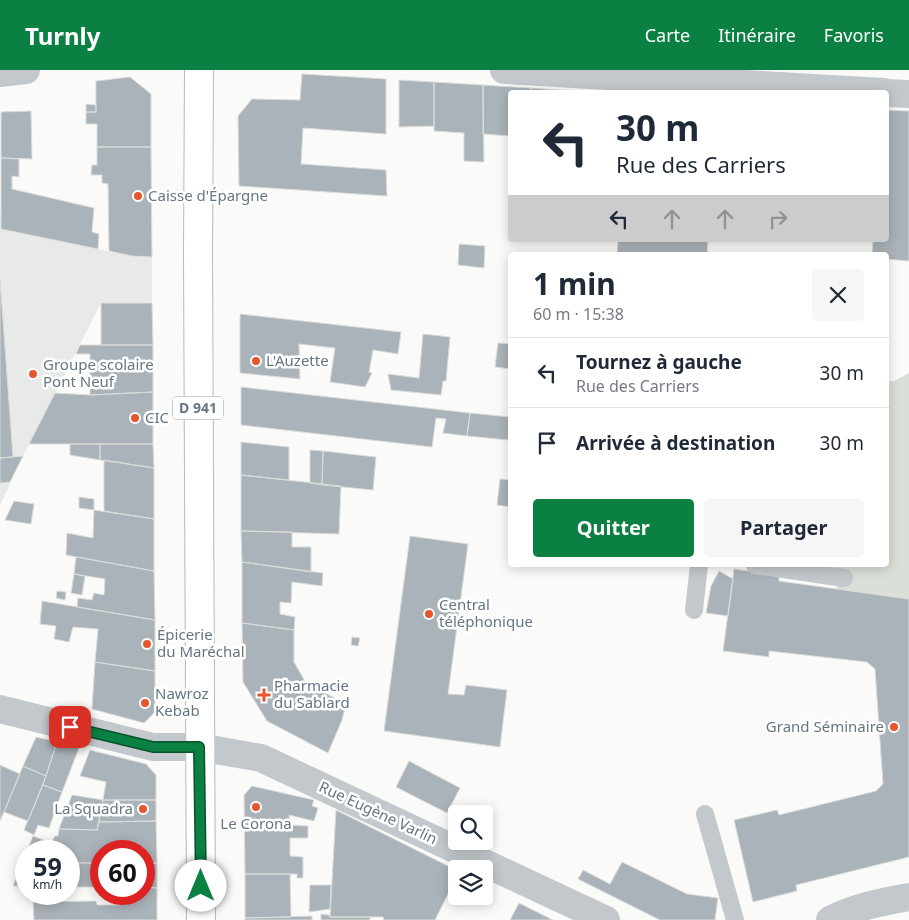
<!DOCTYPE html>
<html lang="fr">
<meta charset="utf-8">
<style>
:root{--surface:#fff;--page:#f6f6f7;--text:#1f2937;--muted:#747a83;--line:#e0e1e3;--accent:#0b8043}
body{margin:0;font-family:"Noto Sans",sans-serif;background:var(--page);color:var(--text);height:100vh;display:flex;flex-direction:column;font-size:19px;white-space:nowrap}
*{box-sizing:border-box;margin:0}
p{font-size:16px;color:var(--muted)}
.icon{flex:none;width:28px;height:28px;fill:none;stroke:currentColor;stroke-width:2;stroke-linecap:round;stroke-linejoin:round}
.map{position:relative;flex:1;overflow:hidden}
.side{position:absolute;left:508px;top:182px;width:381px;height:315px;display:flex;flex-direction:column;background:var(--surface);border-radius:5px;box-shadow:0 2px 12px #0003}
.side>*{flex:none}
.banner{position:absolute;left:508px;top:20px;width:381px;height:152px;border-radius:5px;box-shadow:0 2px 12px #0003;background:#fff;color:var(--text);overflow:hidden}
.fabs{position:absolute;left:448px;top:735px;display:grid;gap:10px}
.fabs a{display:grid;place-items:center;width:45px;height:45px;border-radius:5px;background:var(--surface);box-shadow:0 2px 12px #0003;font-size:25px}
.speed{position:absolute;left:15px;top:770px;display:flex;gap:10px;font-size:25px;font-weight:700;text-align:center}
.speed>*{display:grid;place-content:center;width:65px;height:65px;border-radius:50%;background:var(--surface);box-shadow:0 2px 12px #0003;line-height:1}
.speed small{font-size:12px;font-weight:400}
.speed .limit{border:8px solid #d22;background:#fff;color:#111}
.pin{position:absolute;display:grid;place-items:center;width:42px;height:42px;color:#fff;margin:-21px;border-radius:10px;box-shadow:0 2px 8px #0006}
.me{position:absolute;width:55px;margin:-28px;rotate:0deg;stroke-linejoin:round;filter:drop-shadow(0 0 4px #0008)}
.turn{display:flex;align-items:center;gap:18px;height:105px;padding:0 25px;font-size:22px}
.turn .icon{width:65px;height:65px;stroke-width:2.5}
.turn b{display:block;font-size:35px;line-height:42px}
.lanes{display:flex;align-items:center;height:48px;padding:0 25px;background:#0003;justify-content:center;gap:25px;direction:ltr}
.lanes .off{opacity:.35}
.round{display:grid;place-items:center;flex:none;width:52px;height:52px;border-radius:5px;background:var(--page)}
.summary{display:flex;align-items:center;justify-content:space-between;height:85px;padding:0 25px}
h1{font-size:30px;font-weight:700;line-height:38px}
.cta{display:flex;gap:10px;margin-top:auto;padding:10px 25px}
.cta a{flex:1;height:58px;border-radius:5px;background:var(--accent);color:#fff;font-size:20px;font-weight:700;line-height:58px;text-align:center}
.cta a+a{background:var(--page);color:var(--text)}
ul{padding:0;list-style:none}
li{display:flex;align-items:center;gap:15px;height:70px;padding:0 25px;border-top:1px solid var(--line)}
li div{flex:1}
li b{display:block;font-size:19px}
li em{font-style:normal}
header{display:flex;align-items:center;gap:30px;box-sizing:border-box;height:70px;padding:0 25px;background:var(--accent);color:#fff}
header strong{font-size:24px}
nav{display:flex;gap:28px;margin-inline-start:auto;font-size:18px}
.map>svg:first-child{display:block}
.built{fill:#e8e9e9}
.green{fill:#dadfd7}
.building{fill:#aab3b9;stroke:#dcdcda}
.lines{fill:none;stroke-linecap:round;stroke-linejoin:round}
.primary-casing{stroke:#b5babe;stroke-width:30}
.service{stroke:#c3c8cc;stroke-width:18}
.minor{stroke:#c3c8cc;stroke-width:28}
.tertiary{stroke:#c3c8cc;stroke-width:28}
.primary{stroke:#fff;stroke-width:28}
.route-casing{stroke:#07532c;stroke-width:12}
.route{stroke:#0b8043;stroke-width:9}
.poi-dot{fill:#e4572e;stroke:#fff;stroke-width:2}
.labels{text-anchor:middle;stroke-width:5;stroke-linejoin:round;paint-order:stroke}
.shield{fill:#fff;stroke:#939fa8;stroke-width:1}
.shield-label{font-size:14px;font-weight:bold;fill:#657683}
.poi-label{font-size:15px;fill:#657683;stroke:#fff;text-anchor:start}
.street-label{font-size:15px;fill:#657683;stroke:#fff}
</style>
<header>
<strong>Turnly</strong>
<nav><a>Carte</a><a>Itinéraire</a><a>Favoris</a></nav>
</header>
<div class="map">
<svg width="909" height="850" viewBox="0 0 909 850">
<rect width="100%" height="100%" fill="#fafaf8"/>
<path class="built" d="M 0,138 L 1,159 L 132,186 L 152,187 L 152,233 L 101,233 L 23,386 L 0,435 Z"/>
<path class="green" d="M 909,303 L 909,529 L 837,519 L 835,495 L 886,495 L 886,311 L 894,311 Z"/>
<path class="building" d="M 302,4 L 386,9 L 386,64 L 303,58 L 301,94 L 386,100 L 387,126 L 239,116 L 238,46 L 252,29 L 300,30 Z
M 130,7 L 151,24 L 151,77 L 97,77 L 97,54 L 86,54 L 86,42 L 96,42 L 96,11 Z
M 399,10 L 434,12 L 434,56 L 399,57 Z
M 434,12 L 483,15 L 484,92 L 464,91 L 464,63 L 434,61 Z
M 483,15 L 531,18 L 531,22 L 510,22 L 510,66 L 483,64 Z
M 531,18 L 573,21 L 573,22 L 531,22 Z
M 86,34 L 96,35 L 96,42 L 86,42 Z
M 886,40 L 909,41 L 909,191 L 886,189 L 886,185 L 872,185 L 873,170 L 886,170 Z
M 31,41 L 32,89 L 1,88 L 1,42 Z
M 97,77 L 151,77 L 152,187 L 132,186 L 109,181 L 108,114 L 102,113 L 102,105 L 91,105 L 92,95 L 97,95 Z
M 1,88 L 19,89 L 19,107 L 12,106 L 12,119 L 94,138 L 92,162 L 99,164 L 98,179 L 1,159 Z
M 618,170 L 708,170 L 707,185 L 617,185 Z
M 459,174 L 485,176 L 484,198 L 458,195 Z
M 0,209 L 13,387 L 0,388 Z
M 101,233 L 152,233 L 153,275 L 101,275 Z
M 240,244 L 401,262 L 398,284 L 373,280 L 369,302 L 372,303 L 365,317 L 330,312 L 335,278 L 299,274 L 300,309 L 240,303 Z
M 423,264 L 450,267 L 446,311 L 443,311 L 441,325 L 391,320 L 388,304 L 419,308 Z
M 498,273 L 510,274 L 510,299 L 495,297 Z
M 80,275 L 153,275 L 153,322 L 90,325 L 90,284 L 76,284 Z
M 241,317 L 470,343 L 467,366 L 443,363 L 446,349 L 436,348 L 432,377 L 241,355 Z
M 153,322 L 153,374 L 29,374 L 55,323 L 90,325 Z
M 470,343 L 510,347 L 508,370 L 467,366 Z
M 241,372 L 289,377 L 289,410 L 241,405 Z
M 70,374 L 100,374 L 100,390 L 70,385 Z
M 100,374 L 153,374 L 154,398 L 100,390 Z
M 310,380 L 323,381 L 322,415 L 310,413 Z
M 323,381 L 376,387 L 373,420 L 322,415 Z
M 23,386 L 10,412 L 0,413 L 0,388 Z
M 104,390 L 154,398 L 154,449 L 104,441 Z
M 241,405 L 341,416 L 339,464 L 241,461 Z
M 500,409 L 510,410 L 510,437 L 497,435 Z
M 79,427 L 94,429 L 94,440 L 79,438 Z
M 14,431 L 34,434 L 31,454 L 5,450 Z
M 94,440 L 154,449 L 154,501 L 66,485 L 67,463 L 93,468 Z
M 241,461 L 292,462 L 292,477 L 311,477 L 311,502 L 242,492 Z
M 410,466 L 468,474 L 448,624 L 464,625 L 466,615 L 507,620 L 500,677 L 384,661 Z
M 76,487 L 154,501 L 155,550 L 77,537 L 78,528 L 92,530 L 94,523 L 104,525 L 105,509 L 74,504 Z
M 242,492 L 323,503 L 322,516 L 292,512 L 291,533 L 280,532 L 280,544 L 295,547 L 294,560 L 242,553 Z
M 734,499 L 779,505 L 779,511 L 909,529 L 909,787 L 796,815 L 797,821 L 753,832 L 734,750 L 777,740 L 779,745 L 876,721 L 883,714 L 875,599 L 867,592 L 769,581 L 769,587 L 723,581 Z
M 719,501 L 733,509 L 728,546 L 706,543 L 711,516 Z
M 74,504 L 85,506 L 82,525 L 71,523 Z
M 57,521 L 66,522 L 65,530 L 56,528 Z
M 42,531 L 155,550 L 155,601 L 95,592 L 98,559 L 73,557 L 69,572 L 54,569 L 56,556 L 40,554 Z
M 242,553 L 294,560 L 294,592 L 306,613 L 346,634 L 342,650 L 328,683 L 267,651 L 243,612 Z
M 352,567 L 360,568 L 358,576 L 351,575 Z
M 95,592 L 155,601 L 155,642 L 144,653 L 92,639 Z
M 36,667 L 57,672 L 46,706 L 23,696 Z
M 57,672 L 79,678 L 62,722 L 43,715 Z
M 90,680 L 146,694 L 156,705 L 156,730 L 103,730 L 106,712 L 80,706 Z
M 409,691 L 460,718 L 447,743 L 396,717 Z
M 0,695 L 20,704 L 0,751 Z
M 23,696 L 46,706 L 28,751 L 4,742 Z
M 43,715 L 62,722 L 49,758 L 38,755 L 34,765 L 24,760 Z
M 252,716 L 314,730 L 312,736 L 318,738 L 314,751 L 289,745 L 290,755 L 308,756 L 308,768 L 290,768 L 290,786 L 303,787 L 303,808 L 297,808 L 297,804 L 245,804 L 244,725 Z
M 72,725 L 103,730 L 97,760 L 59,759 Z
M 103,730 L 156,730 L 156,751 L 99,752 Z
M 336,740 L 456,800 L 456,808 L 435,850 L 384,850 L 383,847 L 330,847 Z
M 156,751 L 157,793 L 144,793 L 144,781 L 101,781 L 101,793 L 69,793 L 69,781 L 27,781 L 33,766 L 51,773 L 55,766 L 58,766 L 59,759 L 97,760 L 99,752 Z
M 622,792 L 687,824 L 718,828 L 715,850 L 660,850 L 578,809 L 583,800 L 610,814 Z
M 22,793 L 26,793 L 26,816 L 13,816 Z
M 69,793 L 101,793 L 101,817 L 69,817 Z
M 144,793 L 157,793 L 157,818 L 144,817 Z
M 245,804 L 290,804 L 291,847 L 245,848 Z
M 310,815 L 331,815 L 330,839 L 309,842 Z
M 144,817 L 157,818 L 157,850 L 34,850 L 33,832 L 96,831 L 97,835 L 119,835 L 119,824 L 144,824 Z
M 519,833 L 553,850 L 510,850 Z
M 321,844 L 329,845 L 330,847 L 370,847 L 370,850 L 321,850 Z
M 312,846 L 312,850 L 245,850 L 245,848 Z"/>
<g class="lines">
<defs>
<path id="primary" d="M 199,0 L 198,184 L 201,850"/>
</defs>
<use href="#primary" class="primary-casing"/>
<path class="service" d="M 755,495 L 844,508
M 694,540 L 699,495
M 705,744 L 735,850"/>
<path class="minor" d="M 0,3 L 26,0
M 0,639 L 153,677 L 199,677
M 830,850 C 855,837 881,832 909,827"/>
<path class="tertiary" d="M 504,0 L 884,22
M 886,23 L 909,24
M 199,677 L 261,688 L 606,850"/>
<use href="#primary" class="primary"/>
</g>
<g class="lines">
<defs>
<path id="route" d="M 70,657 L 153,677 L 199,677 L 201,816"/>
</defs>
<use href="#route" class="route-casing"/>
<use href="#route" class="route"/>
</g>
<g class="poi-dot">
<circle cx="138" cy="126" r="5"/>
<circle cx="256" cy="291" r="5"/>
<circle cx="33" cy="304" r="5"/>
<circle cx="135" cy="348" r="5"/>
<circle cx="429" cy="544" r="5"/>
<circle cx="147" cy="574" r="5"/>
<path d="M261.5 617.5h5v5h5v5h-5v5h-5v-5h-5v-5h5z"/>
<circle cx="145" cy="633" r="5"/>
<circle cx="894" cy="657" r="5"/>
<circle cx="256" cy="737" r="5"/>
<circle cx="143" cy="739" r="5"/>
</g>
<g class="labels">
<rect class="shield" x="173" y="326.5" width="50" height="23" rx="4"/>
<g class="shield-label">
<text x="198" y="343">D 941</text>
</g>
<g class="poi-label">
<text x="148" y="131">Caisse d'Épargne</text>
<text x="266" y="296">L'Auzette</text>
<text x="43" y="300">Groupe scolaire<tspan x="43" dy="17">Pont Neuf</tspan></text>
<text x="145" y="353">CIC</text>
<text x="439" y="540">Central<tspan x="439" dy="17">téléphonique</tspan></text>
<text x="157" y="570">Épicerie<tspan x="157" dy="17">du Maréchal</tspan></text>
<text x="274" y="621">Pharmacie<tspan x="274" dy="17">du Sablard</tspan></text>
<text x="155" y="629">Nawroz<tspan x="155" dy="17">Kebab</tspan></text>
<text x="884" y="662" text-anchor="end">Grand Séminaire</text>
<text x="133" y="744" text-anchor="end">La Squadra</text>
<text x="256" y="759" text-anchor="middle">Le Corona</text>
</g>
<g class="street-label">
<text transform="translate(378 743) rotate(25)" y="5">Rue Eugène Varlin</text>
</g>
</g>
</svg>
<div class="fabs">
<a><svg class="icon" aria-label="search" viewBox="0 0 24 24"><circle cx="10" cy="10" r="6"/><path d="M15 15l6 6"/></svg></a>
<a><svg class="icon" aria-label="layers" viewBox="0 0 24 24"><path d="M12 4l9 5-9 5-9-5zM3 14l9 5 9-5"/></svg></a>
</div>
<div class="speed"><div>59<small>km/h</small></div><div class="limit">60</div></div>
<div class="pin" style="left:70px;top:657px;background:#d93025"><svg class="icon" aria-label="arrive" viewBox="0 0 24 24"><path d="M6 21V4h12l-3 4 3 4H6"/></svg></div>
<svg class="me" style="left:201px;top:816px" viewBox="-20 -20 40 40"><circle r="19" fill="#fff"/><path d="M0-13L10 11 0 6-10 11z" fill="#0b8043"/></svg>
<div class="banner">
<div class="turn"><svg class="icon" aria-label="left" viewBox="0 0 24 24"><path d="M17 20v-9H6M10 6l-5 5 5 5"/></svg><div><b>30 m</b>Rue des Carriers</div></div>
<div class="lanes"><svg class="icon" aria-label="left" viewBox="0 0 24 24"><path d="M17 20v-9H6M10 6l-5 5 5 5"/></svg><svg class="icon off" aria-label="ahead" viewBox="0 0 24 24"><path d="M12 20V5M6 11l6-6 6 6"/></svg><svg class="icon off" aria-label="ahead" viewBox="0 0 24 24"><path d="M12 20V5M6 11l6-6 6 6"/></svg><svg class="icon off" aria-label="right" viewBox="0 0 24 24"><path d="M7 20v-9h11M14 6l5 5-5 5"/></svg></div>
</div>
<section class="side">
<div class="summary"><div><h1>1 min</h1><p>60 m · 15:38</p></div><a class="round"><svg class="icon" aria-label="close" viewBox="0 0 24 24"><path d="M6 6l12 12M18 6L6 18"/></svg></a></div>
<ul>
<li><svg class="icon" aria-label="left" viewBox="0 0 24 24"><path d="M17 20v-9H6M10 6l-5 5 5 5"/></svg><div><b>Tournez à gauche</b><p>Rue des Carriers</p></div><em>30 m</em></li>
<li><svg class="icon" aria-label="arrive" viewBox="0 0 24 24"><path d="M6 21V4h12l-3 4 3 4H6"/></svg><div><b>Arrivée à destination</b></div><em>30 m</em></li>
</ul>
<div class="cta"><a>Quitter</a><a>Partager</a></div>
</section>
</div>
